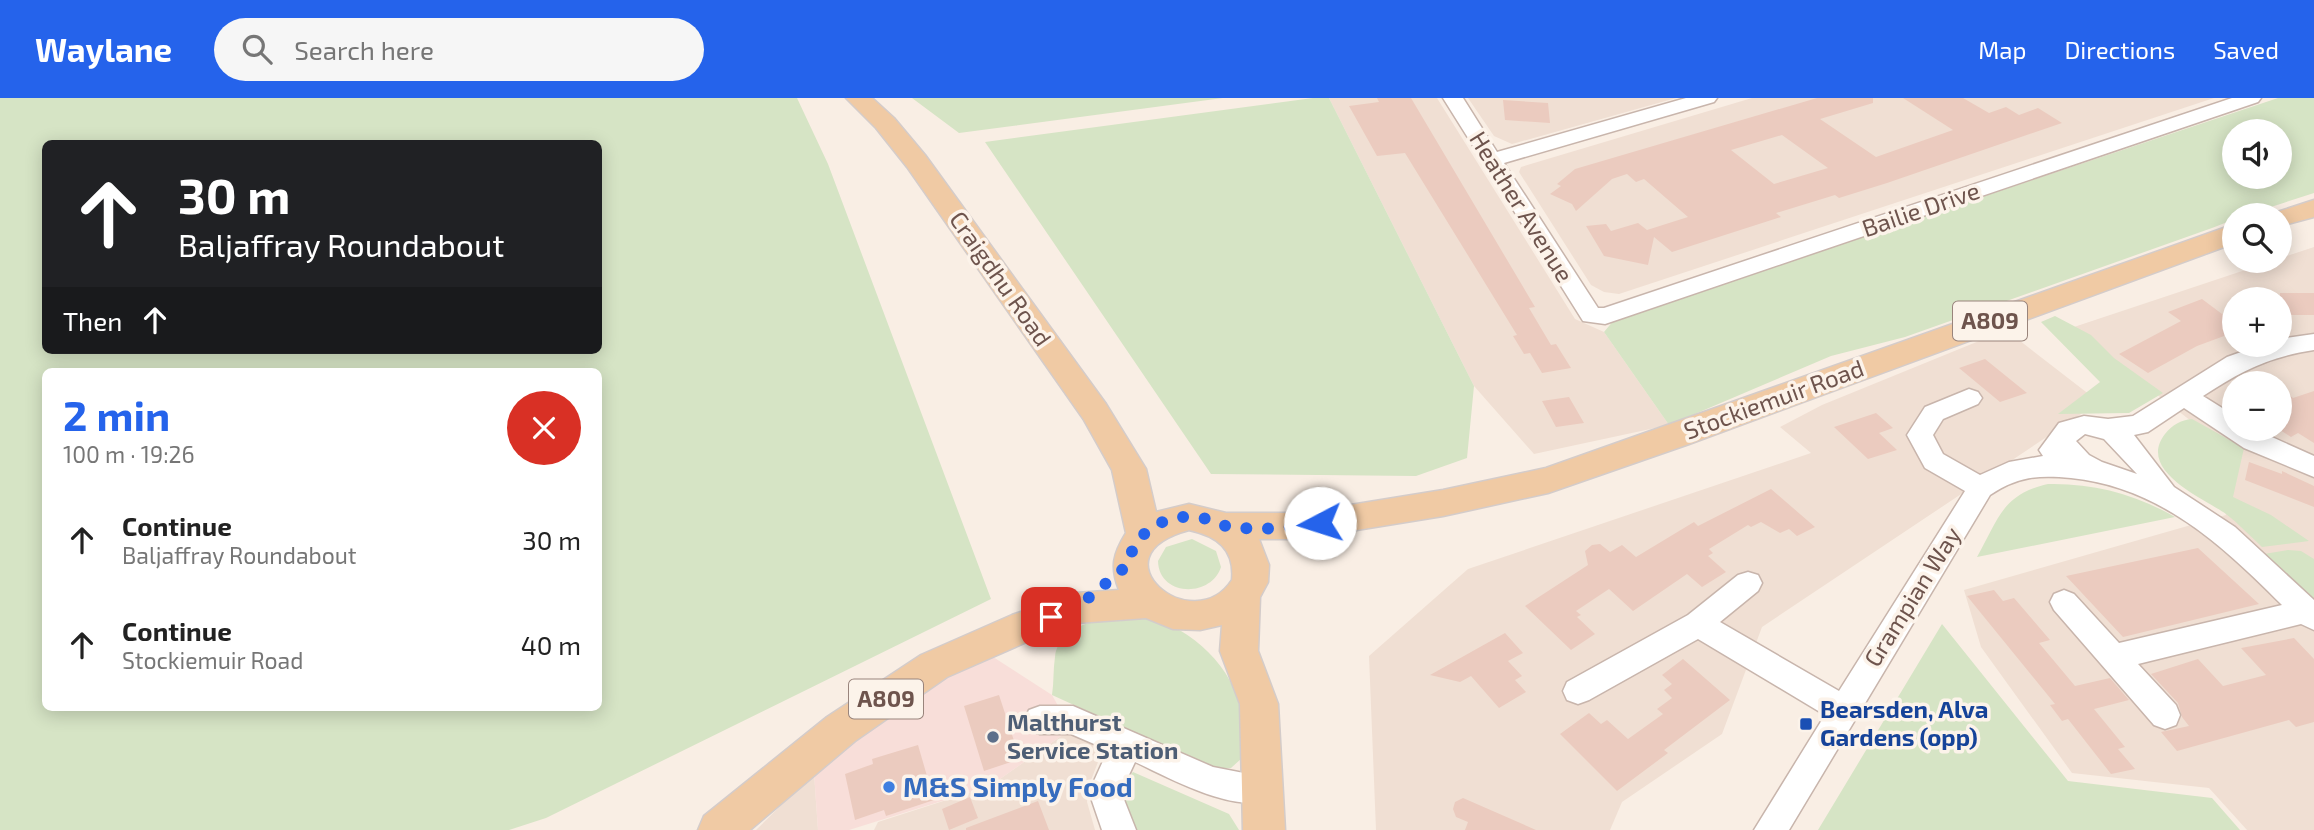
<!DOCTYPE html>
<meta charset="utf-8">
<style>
:root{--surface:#fff;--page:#f6f6f6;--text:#222;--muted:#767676;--accent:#2563eb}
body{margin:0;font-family:"Exo 2",sans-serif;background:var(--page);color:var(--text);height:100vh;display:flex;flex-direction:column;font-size:26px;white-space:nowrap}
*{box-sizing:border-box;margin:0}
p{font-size:23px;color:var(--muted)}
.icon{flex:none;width:38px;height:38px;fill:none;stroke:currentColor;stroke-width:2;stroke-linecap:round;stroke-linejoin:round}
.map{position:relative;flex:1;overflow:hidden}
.drawer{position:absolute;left:42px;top:270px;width:560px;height:343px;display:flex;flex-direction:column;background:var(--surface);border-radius:10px;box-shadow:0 4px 18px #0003}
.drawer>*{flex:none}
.hud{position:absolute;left:42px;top:42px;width:560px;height:214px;border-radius:10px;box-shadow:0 4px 18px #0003;background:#202124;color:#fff;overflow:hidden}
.tools{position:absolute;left:2222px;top:21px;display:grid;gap:14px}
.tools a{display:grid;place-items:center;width:70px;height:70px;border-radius:50%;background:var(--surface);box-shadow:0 4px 18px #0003;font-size:35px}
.pin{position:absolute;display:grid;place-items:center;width:60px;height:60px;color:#fff;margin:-30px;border-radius:14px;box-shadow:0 4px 10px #0006}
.me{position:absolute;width:77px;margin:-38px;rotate:265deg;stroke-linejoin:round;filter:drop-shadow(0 0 5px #0008)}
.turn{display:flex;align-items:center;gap:24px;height:147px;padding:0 21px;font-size:32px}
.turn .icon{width:91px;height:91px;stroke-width:2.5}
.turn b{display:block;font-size:49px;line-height:60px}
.then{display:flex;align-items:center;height:66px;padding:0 21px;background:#0003;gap:14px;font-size:26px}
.round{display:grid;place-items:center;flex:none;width:74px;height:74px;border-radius:37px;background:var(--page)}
.overview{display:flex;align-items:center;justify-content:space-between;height:119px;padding:0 21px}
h1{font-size:42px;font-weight:700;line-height:52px;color:var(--accent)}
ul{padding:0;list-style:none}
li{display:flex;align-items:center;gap:21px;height:105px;padding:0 21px}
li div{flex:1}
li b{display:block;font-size:26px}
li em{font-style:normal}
header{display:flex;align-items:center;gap:42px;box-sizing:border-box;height:98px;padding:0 35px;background:var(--accent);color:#fff}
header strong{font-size:33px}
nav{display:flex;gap:38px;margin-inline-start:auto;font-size:24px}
.search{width:490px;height:63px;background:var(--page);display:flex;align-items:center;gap:18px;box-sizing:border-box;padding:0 24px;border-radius:38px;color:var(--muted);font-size:26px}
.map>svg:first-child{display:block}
.residential{fill:#f0dfd3;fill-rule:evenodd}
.commercial{fill:#f8ded9}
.green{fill:#d6e4c5;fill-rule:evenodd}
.building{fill:#ebcbbf;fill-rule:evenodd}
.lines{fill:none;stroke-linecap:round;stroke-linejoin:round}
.minor-casing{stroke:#c8b5ac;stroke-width:3}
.major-casing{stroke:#d4ccca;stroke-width:3}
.minor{fill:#fff;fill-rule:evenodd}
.major{fill:#f0caa4;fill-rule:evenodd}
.route{stroke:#2563eb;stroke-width:12;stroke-dasharray:0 21.6}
.transit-dot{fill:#1a4fb4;stroke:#fcf3ea;stroke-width:2.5}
.service-dot{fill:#5c6f8a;stroke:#fcf3ea;stroke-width:2.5}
.shop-dot{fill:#3f7fe0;stroke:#fcf3ea;stroke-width:2.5}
.labels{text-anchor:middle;stroke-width:7;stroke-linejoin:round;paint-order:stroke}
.shield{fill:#fcf3ea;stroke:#99847c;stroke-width:2}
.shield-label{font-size:23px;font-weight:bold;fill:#6e544d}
.street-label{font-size:24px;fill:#6e544d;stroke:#fcf3ea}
.transit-label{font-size:24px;font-weight:bold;fill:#164399;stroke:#fcf3ea;text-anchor:start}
.service-label{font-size:24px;font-weight:bold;fill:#4e5e75;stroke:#fcf3ea;text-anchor:start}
.near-shop-label{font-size:28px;font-weight:bold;fill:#366cbe;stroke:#fcf3ea;text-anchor:start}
</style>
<header>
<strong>Waylane</strong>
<div class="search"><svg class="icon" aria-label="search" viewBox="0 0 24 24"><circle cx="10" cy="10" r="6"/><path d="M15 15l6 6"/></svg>Search here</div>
<nav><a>Map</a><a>Directions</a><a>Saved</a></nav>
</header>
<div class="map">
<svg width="2314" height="732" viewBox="0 0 2314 732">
<rect width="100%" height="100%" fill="#f9eee4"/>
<path class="residential" d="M 1329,0 L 1437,0 L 1575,221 L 1604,234 L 1669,327 L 1534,356 L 1474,288 Z
M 1468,0 L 1676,0 L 1512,46 L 1494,38 Z
M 1752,0 L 2214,0 L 1619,196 L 1604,194 L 1591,187 L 1519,74 L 1521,69 Z
M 2314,149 L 2314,732 L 2247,732 L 2209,690 L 2072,675 L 1981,549 L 1964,492 L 2226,417 L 2213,340 L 2071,230 ZM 2235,201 L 2280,201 L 2280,247 L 2235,247 ZM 2235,285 L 2280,285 L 2280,331 L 2235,331 Z
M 2006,232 L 2099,304 L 1762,529 L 1722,636 L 1622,704 L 1610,732 L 1376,732 L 1369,558 L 1468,471 L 1811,355 L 1780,329 L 1822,307 Z
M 1071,631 L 1103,651 L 1088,690 L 1087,704 L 1095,732 L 874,732 L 878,724 L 990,688 Z
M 814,675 L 818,732 L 756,732 Z"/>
<path class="commercial" d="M 990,557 L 1052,597 L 1071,631 L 990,688 L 849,732 L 818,732 L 814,675 L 896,606 Z"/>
<path class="green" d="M 0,0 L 797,0 L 828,66 L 991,501 L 546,720 L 509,732 L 0,732 ZM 46,46 L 598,46 L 598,252 L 46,252 ZM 598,273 L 598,609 L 46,609 L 46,273 Z
M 912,0 L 1223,0 L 959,35 Z
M 1313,0 L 1329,0 L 1474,288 L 1467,360 L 1416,378 L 1211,376 L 985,44 Z
M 2278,0 L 2314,0 L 2314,95 L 2246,117 L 2235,117 L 2235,121 L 2212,130 L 1905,239 L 1831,258 L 1669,327 L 1604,234 L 1614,222 ZM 2235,33 L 2280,33 L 2280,79 L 2235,79 Z
M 2055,218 L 2091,237 L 2114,260 L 2163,295 L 2129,315 L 2058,316 L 2100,284 L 2041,224 Z
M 2192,321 L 2244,350 L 2233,399 L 2271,417 L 2309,443 L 2262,449 C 2250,438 2239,426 2226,416 C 2205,401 2136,373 2165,336 C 2172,327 2181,322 2192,321 Z
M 2048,386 C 2094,385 2135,396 2175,419 L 1977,459 C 1998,422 2002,396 2048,386 Z
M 1192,441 L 1216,453 L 1221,469 C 1211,500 1159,499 1158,463 L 1166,449 Z
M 2288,452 L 2301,453 L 2314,461 L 2314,504 L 2264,456 Z
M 1148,518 C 1191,531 1235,569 1241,616 C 1242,631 1241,646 1242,660 L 1231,670 L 1212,670 L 1052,597 C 1054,584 1053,572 1055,559 C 1060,519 1119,519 1148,518 Z
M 1942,526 L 2068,683 L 2212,700 L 2240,732 L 1818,732 Z
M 1133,674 L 1229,716 L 1239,732 L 1133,732 C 1125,708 1112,694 1133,674 Z"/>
<path class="building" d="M 1377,0 L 1411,0 L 1535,209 L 1529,210 L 1551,247 L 1556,246 L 1571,270 L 1542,275 L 1530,255 L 1524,256 L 1513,238 L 1517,237 L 1405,55 L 1377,58 L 1349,8 L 1379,4 Z
M 1817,0 L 1873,0 L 1873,5 L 1820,21 L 1876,59 L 1953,32 L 1903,0 L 1963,0 L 1989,15 L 2006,9 L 2019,17 L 2038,10 L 2062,25 L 1887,85 L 1839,100 L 1835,97 L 1776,115 L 1781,119 L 1672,154 L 1654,139 L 1648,167 L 1604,158 L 1586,128 L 1606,126 L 1611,133 L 1638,125 L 1647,132 L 1688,119 L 1644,81 L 1636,84 L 1627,76 L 1612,81 L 1576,113 L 1572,106 L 1550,96 L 1561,88 L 1557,86 L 1575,71 ZM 1782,37 L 1828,70 L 1774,86 L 1731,52 Z
M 1503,2 L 1548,5 L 1550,25 L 1505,22 Z
M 2280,195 L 2314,195 L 2314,217 L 2286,217 L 2280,210 Z
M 2202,201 L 2234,225 L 2229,227 L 2235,234 L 2197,248 L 2148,275 L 2119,256 L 2181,223 L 2168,214 Z
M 1985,261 L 2027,295 L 2000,304 L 1959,270 Z
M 2280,290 L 2293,300 L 2314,293 L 2314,345 L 2298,335 L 2291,339 L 2280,332 Z
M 1569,299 L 1584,325 L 1556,329 L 1542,303 Z
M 1876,315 L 1893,330 L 1879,335 L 1897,352 L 1868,361 L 1834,329 Z
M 2249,364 L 2282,376 L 2282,373 L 2314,388 L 2314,409 L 2245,382 Z
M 1771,391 L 1815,429 L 1797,438 L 1789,431 L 1780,435 L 1761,424 L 1751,429 L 1748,427 L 1709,451 L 1713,455 L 1708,458 L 1726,474 L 1702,489 L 1687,476 L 1633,513 L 1609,491 L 1576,513 L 1581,517 L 1577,519 L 1595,536 L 1571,552 L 1525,508 L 1588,467 L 1585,453 L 1592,447 L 1600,446 L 1610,454 L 1622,447 L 1636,459 L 1694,424 L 1698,428 Z
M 2198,450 L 2259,506 L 2123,539 L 2066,478 Z
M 1994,492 L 2003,503 L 2014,500 L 2050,542 L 2039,545 L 2075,588 L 2110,580 L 2129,602 L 2094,611 L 2125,649 L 2118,651 L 2135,671 L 2111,676 L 2068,621 L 2062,623 L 2050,607 L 2055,606 L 1967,498 Z
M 1505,535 L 1523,555 L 1508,563 L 1522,578 L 1515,582 L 1526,594 L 1499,610 L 1471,578 L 1460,584 L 1430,577 Z
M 2294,540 L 2314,561 L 2314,624 L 2296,629 L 2289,622 L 2177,653 L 2161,634 L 2189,628 L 2182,619 L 2178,605 L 2151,576 L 2198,561 L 2223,588 L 2266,577 L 2241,550 Z
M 1683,561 L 1730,602 L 1664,652 L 1668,655 L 1617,693 L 1560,636 L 1589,615 L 1601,626 L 1607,622 L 1628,641 L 1663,616 L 1657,611 L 1672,600 L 1664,592 L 1672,586 L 1662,577 Z
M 999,597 L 1020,661 L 984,673 L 964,608 Z
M 918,647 L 934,702 L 886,718 L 884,712 L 855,722 L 845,676 L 873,666 L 872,661 Z
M 970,699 L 978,720 L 949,732 L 942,711 Z
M 1463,700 L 1536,732 L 1465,732 L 1468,724 L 1456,719 L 1453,711 L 1455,704 Z
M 1038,703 L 1049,732 L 966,732 L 966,730 Z"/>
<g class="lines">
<defs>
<path id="minor" d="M 1443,0 L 1463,0 L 1497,54 L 1686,0 L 1717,0 L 1714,4 L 1504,65 L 1598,210 L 1604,210 L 2232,0 L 2261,0 L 2258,4 L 1605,226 L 1583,223 Z
M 2314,236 L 2314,252 C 2268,259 2241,273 2203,298 L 2235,318 L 2235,331 L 2254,331 L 2314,358 L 2314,379 L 2244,350 L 2184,310 L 2148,334 L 2134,337 L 2174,389 L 2235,429 L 2314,502 L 2314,532 L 2301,526 L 2138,566 L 2176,607 L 2180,617 L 2176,627 L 2165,631 L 2154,627 L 2054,512 L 2050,504 L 2054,496 L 2064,492 L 2074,496 L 2119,545 L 2282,507 C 2222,447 2160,389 2071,380 C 2039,377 2018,378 1990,397 L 1789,732 L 1754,732 L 1825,617 L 1698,541 L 1589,602 L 1578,606 L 1567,602 L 1563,593 L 1567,584 L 1688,517 L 1738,477 L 1748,474 L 1758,477 L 1762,485 L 1758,493 L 1720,524 L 1839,593 L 1965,393 L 1925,370 L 1907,337 L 1925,309 L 1969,291 L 1978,294 L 1982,300 L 1978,306 L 1943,321 L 1933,337 L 1943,356 L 1980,377 L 2009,364 L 2043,358 L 2039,352 L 2059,325 L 2084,318 L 2108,321 L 2133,318 L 2227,259 L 2261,247 L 2280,247 L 2280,241 ZM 2085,336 L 2104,341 L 2137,376 L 2102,364 L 2089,357 L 2076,343 Z
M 1040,608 L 1073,608 L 1213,669 L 1275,681 L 1280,691 L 1275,701 C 1235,717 1172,681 1135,664 L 1121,694 L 1136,732 L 1102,732 L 1089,694 L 1108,652 L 1071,636 L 1040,636 L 1029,632 L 1024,622 L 1029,612 Z"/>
<path id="major" d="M 846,0 L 872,0 L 894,20 L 925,57 L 1106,306 L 1146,371 L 1156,414 L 1189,406 L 1226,415 L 1301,415 L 1443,392 L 1546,370 L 2235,126 L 2235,145 L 1689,346 L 1548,395 L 1443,418 L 1301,441 L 1259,441 L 1269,467 L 1268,484 L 1260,499 L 1258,553 L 1278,606 L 1285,732 L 1243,732 L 1240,606 L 1220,553 L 1222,527 L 1200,532 L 1173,531 L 1146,520 L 1077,525 L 1038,539 L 947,579 L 855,643 L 750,732 L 698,732 L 704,718 L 827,619 L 921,557 L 1012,517 L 1076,495 L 1119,492 C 1110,469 1113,456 1126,435 L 1112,372 L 1084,322 L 907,69 L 876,30 ZM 1189,432 C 1217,438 1235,451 1232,482 C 1193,542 1091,458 1189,432 Z
M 2314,102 L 2314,119 L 2280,128 L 2280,117 L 2268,117 Z"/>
</defs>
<use href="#minor" class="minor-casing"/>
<use href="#major" class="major-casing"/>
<use href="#minor" class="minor"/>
<use href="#major" class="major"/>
</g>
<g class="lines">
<path class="route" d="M 1051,519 L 1076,510 L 1128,467 C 1134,432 1168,414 1201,420 C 1211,421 1219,427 1227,428 C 1255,433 1292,430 1320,425"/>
</g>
<rect class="transit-dot" x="1799" y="619" width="14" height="14" rx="3.5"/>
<circle class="service-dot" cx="993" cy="639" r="7"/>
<circle class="shop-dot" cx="889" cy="689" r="7"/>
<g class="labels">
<g class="shield">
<rect x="1953" y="203.5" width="74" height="39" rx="5"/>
<rect x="849" y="581.5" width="74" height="39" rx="5"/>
</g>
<g class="shield-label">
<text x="1990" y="231">A809</text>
<text x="886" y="609">A809</text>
</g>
<g class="street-label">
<text transform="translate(1521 109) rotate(58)" y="8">Heather Avenue</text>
<text transform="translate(1921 112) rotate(-19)" y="8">Bailie Drive</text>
<text transform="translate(1000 181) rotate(55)" y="8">Craigdhu Road</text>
<text transform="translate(1774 302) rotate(-20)" y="8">Stockiemuir Road</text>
<text transform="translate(1913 499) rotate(-58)" y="8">Grampian Way</text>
</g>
<g class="transit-label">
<text x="1820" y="620">Bearsden, Alva<tspan x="1820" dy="28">Gardens (opp)</tspan></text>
</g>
<g class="service-label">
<text x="1007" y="633">Malthurst<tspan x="1007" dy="28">Service Station</tspan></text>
</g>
<g class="near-shop-label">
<text x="903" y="699">M&amp;S Simply Food</text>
</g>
</g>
</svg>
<div class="tools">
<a><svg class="icon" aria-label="sound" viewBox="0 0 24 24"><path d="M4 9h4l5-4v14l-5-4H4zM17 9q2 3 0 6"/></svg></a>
<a><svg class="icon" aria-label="search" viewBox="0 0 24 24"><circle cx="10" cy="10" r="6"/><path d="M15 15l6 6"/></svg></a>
<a>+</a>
<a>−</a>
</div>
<div class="pin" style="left:1051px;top:519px;background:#d93025"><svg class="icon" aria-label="arrive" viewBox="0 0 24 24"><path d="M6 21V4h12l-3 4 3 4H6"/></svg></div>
<svg class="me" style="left:1320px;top:425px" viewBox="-20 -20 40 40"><circle r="19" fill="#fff"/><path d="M0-13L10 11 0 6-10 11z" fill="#2563eb"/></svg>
<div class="hud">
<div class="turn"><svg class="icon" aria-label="ahead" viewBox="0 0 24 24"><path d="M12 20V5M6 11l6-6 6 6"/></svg><div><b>30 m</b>Baljaffray Roundabout</div></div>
<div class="then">Then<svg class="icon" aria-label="ahead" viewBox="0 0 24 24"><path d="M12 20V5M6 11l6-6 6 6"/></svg></div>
</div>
<section class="drawer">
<div class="overview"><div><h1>2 min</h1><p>100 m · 19:26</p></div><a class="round" style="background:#d93025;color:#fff"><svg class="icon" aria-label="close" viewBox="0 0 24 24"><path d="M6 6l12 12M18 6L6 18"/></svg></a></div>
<ul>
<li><svg class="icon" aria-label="ahead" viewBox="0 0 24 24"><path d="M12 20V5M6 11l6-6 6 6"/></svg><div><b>Continue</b><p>Baljaffray Roundabout</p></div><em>30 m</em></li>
<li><svg class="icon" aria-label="ahead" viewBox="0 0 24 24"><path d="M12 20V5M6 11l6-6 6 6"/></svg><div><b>Continue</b><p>Stockiemuir Road</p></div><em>40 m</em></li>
</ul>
</section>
</div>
